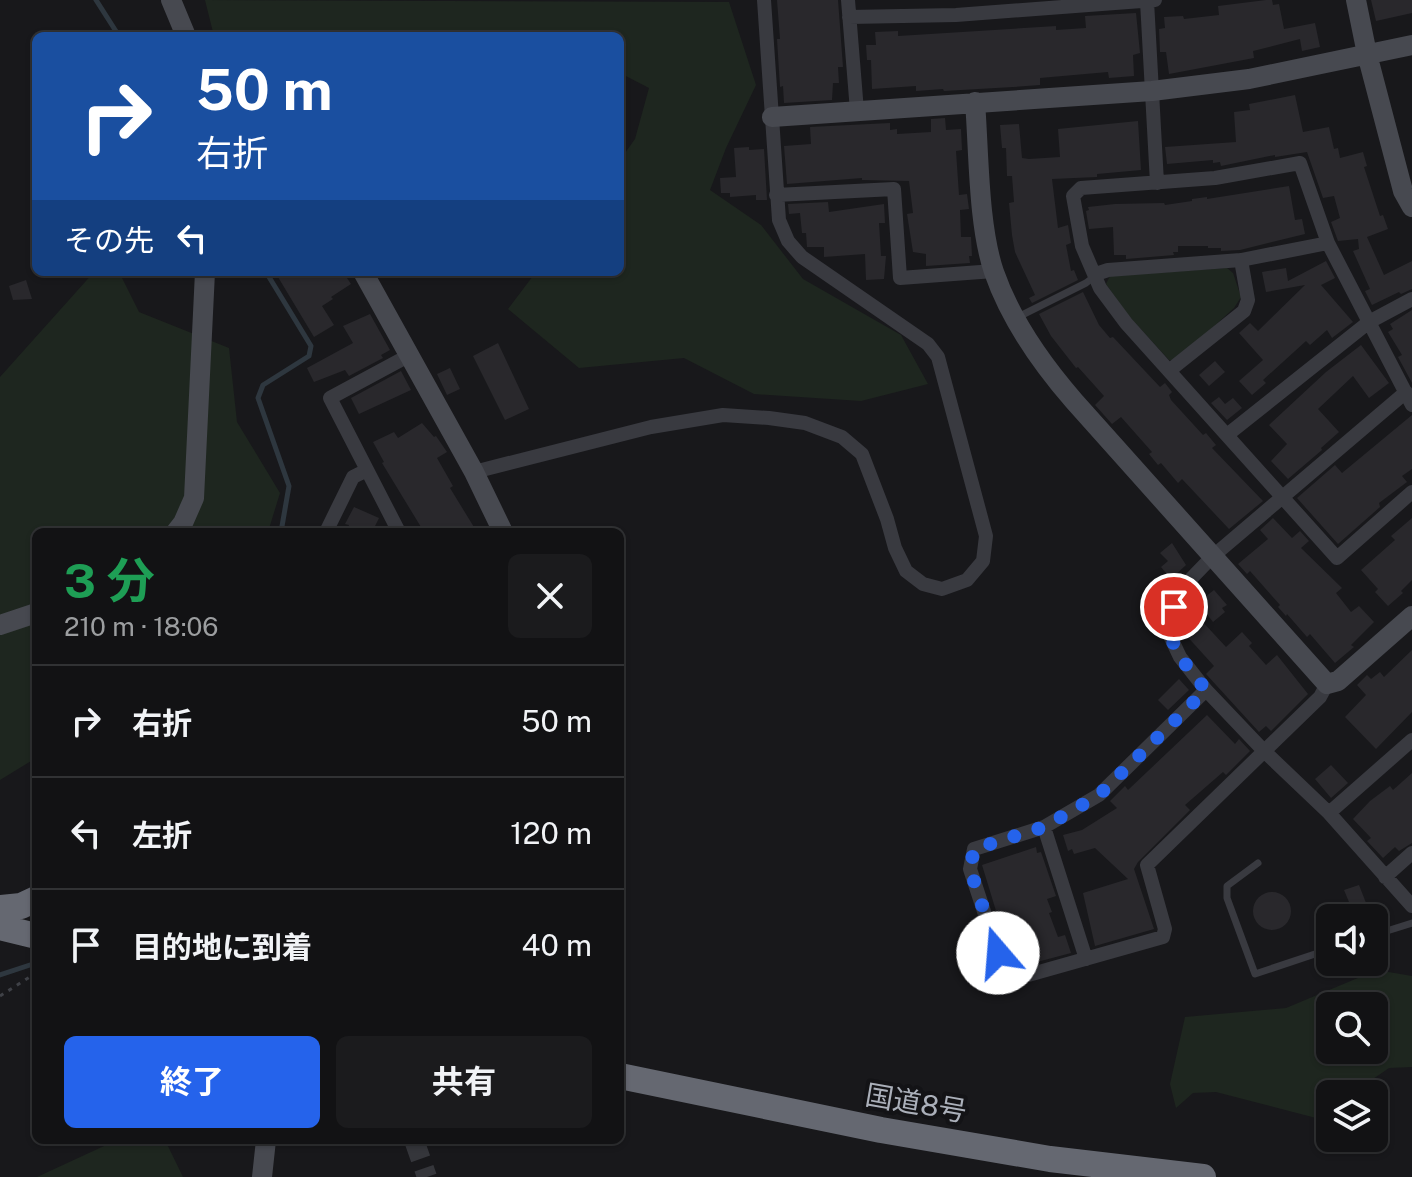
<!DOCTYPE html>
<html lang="ja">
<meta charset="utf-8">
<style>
:root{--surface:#121214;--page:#1b1b1d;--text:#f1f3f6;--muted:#9c9ea0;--line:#313234;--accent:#2563eb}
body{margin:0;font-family:"Public Sans","Noto Sans JP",sans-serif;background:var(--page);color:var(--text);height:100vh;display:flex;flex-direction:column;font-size:30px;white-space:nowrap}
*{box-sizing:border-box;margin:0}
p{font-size:26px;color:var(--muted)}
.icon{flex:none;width:44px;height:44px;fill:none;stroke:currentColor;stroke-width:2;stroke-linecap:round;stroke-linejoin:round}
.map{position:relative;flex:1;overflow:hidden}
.side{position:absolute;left:32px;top:528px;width:592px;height:616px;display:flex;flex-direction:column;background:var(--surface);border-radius:12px;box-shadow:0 2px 6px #0004,0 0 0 2px var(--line)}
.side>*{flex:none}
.guide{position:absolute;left:32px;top:32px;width:592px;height:244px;border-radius:12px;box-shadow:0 2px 6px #0004,0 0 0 2px var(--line);background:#1a4fa0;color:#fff;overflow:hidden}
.fabs{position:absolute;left:1316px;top:904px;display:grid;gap:16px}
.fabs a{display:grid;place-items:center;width:72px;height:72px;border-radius:12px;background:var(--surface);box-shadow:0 2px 6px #0004,0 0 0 2px var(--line);font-size:40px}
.pin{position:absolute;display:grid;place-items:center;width:68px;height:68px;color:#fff;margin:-34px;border:4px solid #fff;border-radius:50%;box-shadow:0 2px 8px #0007}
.me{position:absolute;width:88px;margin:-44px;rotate:342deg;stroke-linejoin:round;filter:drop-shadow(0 0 6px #0008)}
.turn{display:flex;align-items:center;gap:28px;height:168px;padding:0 32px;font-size:36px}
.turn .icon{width:104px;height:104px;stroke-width:2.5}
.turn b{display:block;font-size:56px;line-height:68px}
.then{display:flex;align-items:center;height:76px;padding:0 32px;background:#0003;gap:16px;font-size:30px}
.round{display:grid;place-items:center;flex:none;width:84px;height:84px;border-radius:12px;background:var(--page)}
.headline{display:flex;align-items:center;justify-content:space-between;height:136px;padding:0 32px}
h1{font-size:48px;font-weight:700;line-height:60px;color:#1e9e55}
.primary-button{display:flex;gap:16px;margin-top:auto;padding:16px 32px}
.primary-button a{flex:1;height:92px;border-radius:12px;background:var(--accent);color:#fff;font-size:32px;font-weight:700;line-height:92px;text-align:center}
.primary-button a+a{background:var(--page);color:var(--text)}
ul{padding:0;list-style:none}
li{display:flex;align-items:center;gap:24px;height:112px;padding:0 32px;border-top:2px solid var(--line)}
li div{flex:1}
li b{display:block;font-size:30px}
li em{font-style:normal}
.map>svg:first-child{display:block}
.green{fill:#1e261f;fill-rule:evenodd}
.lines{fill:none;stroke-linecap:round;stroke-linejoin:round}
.stream{stroke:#2e373f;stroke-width:5}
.building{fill:#29282c}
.secondary-tunnel{stroke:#35363b;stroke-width:20;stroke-dasharray:20 10;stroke-linecap:butt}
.path{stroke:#3f4147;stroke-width:3;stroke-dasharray:4 6;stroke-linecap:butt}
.lane{stroke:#393a40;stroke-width:7}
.street{stroke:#393a40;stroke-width:14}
.secondary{stroke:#474950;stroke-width:20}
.highway{stroke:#656871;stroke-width:26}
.route{stroke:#2563eb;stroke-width:14;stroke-dasharray:0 25.2}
.labels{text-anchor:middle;stroke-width:8;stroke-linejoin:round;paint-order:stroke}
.street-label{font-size:28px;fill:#abb0ba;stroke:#131316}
</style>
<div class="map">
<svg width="1412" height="1177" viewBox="0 0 1412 1177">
<rect width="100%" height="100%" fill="#18181b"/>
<path class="green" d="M 205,0 L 729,2 L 756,85 L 726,148 L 710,190 L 761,225 L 803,279 L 901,335 L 928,384 L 861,401 L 754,394 L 684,358 L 579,368 L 508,309 L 536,272 L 620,272 L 620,160 L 635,139 L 649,88 L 620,73 L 620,36 L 214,36 Z
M 1227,268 L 1233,273 L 1241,297 L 1234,308 L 1177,360 L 1169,360 L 1127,314 L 1106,284 L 1110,276 Z
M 94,272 L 119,272 L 139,312 L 229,348 L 237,422 L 280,493 L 268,532 L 36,532 L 36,758 L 0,780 L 0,377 Z
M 1377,970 L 1412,976 L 1412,1067 L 1389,1068 L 1351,1094 L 1330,1094 L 1330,1109 L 1316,1118 L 1216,1092 L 1193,1093 L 1176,1108 L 1170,1084 L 1185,1017 L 1286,1008 ZM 1374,1006 L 1374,1050 L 1330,1050 L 1330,1006 Z
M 117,1140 L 165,1140 L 183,1177 L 37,1177 Z"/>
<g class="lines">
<path class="stream" d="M 96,0 L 119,36
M 266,272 L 311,346 L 309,356 L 263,385 L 258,398 L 289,486 L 281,532
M 0,975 L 36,963"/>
</g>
<path class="building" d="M 777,0 L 838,0 L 843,67 L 838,67 L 839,83 L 833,83 L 832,100 L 784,103 L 783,86 L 780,87 L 777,39 L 780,39 Z
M 1266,0 L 1272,0 L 1273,5 L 1279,4 L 1284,29 L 1315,23 L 1320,47 L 1302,51 L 1300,39 L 1253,51 L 1254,58 L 1169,74 L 1166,52 L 1160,52 L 1159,29 L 1165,28 L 1164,17 L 1183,16 L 1184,19 L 1219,15 L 1218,6 Z
M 1371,0 L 1412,0 L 1412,13 L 1376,21 Z
M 1136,13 L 1140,53 L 1133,55 L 1134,76 L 1109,78 L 1108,72 L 1040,78 L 1040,85 L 1013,87 L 944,91 L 943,89 L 916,91 L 916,86 L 872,89 L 871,60 L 867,60 L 866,45 L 876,45 L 875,32 L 898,31 L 898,36 L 1056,26 L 1056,30 L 1086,28 L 1085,16 Z
M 1295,95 L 1303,132 L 1329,127 L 1334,149 L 1338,148 L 1340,158 L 1363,152 L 1367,166 L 1364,167 L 1380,216 L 1383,215 L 1388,229 L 1367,237 L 1384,275 L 1412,261 L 1412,289 L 1401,294 L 1399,292 L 1372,305 L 1365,291 L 1370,289 L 1353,251 L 1359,249 L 1358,239 L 1338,241 L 1331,222 L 1340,218 L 1334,196 L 1323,198 L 1307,152 L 1275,157 L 1275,155 L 1221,166 L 1220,162 L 1213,163 L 1213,160 L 1167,164 L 1165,147 L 1236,142 L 1234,112 L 1250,110 L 1249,104 Z
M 945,118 L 946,130 L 961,129 L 962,150 L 956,151 L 959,195 L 967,194 L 969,209 L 960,210 L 961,237 L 971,237 L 972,256 L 969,256 L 970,263 L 926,266 L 926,254 L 913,252 L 907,214 L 913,213 L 909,181 L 862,180 L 862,178 L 787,184 L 784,146 L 811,144 L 810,127 L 890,123 L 890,130 L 897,129 L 897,134 L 931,132 L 931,119 Z
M 1138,121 L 1141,170 L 1097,174 L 1097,177 L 1052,179 L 1058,228 L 1068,225 L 1071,243 L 1066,245 L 1071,271 L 1074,270 L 1078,280 L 1032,303 L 1029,298 L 1035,295 L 1015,252 L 1012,235 L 1009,203 L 1014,202 L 1012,176 L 1007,176 L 1006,148 L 1002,148 L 1000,125 L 1019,124 L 1022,158 L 1029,159 L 1060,157 L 1058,129 Z
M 749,147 L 749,150 L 764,149 L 767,200 L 756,200 L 756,195 L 730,197 L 730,193 L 721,193 L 720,178 L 736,177 L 734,148 Z
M 1289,186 L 1295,220 L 1302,219 L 1305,234 L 1240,250 L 1221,251 L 1221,248 L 1208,248 L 1208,246 L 1178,246 L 1178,252 L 1173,252 L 1174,255 L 1126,259 L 1126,255 L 1114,255 L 1113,227 L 1089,229 L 1086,211 L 1089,210 L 1088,207 L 1115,204 L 1164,203 L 1165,205 L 1192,201 L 1192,199 L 1207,197 L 1207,199 Z
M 828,202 L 829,212 L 884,204 L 885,223 L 879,223 L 881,256 L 886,256 L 884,279 L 866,280 L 865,254 L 824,257 L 824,247 L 807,247 L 806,233 L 802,233 L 800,213 L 789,214 L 788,204 Z
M 1326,261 L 1335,278 L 1321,285 L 1353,322 L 1332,338 L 1327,330 L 1310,345 L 1306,341 L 1263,380 L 1266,383 L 1252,395 L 1239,381 L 1263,360 L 1239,333 L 1250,323 L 1258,331 L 1305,285 L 1266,292 L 1262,272 L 1286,268 L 1288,281 Z
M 275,272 L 343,272 L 351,284 L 331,297 L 333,299 L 322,306 L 334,325 L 314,337 Z
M 26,280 L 32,299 L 13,300 L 9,286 Z
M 1083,292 L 1099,325 L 1110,338 L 1113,337 L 1160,387 L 1165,383 L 1172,392 L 1169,395 L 1171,400 L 1203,435 L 1206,433 L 1216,445 L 1212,448 L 1263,501 L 1229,529 L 1182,479 L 1178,483 L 1161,463 L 1158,465 L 1149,454 L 1152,452 L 1121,417 L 1112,424 L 1095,405 L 1104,396 L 1078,367 L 1076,368 L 1051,336 L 1039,314 Z
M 1412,310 L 1412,383 L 1398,357 L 1402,355 L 1388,332 L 1393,329 L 1390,324 Z
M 370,314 L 390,350 L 381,355 L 383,358 L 349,376 L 345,370 L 314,382 L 307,368 L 353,343 L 343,326 Z
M 498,343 L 529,409 L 505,420 L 473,356 Z
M 1361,345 L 1389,383 L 1369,398 L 1353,376 L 1318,409 L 1339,432 L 1321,448 L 1322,450 L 1288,479 L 1271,461 L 1287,444 L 1269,425 L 1326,372 Z
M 1215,361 L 1225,372 L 1209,386 L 1199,375 Z
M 450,368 L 460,389 L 447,395 L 437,374 Z
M 401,371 L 411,390 L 359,414 L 351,398 Z
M 1219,397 L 1225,404 L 1233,398 L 1242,408 L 1227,420 L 1211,403 Z
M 1412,415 L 1412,469 L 1402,476 L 1407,482 L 1379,503 L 1380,507 L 1338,544 L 1297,498 L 1335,465 L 1342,473 Z
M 422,423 L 434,437 L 436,436 L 447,452 L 437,458 L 453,486 L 450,488 L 477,532 L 424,532 L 382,463 L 384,462 L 373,442 L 394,432 L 398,438 Z
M 354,507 L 379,518 L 372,532 L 346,532 L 349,525 L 345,524 Z
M 1273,518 L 1292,538 L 1300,531 L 1309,541 L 1301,548 L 1342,588 L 1336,593 L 1351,612 L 1359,606 L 1374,622 L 1351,645 L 1354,647 L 1335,663 L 1310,634 L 1307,637 L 1287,614 L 1286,616 L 1278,607 L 1280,605 L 1250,571 L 1247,574 L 1238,564 L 1268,539 L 1260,530 Z
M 1412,518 L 1412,580 L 1401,591 L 1403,593 L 1388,606 L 1375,592 L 1378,589 L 1361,570 L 1395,540 L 1391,536 Z
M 1172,543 L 1186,565 L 1171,579 L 1161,567 L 1168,561 L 1160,553 Z
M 1214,590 L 1227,605 L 1222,608 L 1225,612 L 1213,622 L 1202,608 L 1205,605 L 1201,600 Z
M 1200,619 L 1226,647 L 1242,632 L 1252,643 L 1249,646 L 1266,665 L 1277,655 L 1308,694 L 1271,731 L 1266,726 L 1259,732 L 1206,674 L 1214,666 L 1184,633 Z
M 1412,650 L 1412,712 L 1376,749 L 1345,717 L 1366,695 L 1357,685 L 1367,675 L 1371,679 L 1380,672 L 1384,677 Z
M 1179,679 L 1189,690 L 1168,710 L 1158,700 Z
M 1207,715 L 1235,744 L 1239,739 L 1250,751 L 1226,775 L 1223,772 L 1185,805 L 1190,810 L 1138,862 L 1134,869 L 1154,929 L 1095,946 L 1083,893 L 1128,879 L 1095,848 L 1074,854 L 1072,849 L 1068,851 L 1063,835 L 1082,830 L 1117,808 L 1110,801 L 1125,786 L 1128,790 Z
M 1331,765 L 1348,783 L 1331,798 L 1315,779 Z
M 1412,773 L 1412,843 L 1399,851 L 1395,847 L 1383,858 L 1367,841 L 1371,838 L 1353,819 L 1370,801 L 1390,786 L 1393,790 Z
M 1036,847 L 1037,853 L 1041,852 L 1056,896 L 1047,899 L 1052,912 L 1049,913 L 1058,937 L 1065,935 L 1071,953 L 1018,967 L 1015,959 L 1011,960 L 982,865 Z
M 1359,885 L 1368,908 L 1354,914 L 1344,890 Z
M1253 911a19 19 0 1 1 38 0a19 19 0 1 1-38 0Z"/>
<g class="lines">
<path class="secondary-tunnel" d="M 414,1140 L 427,1177"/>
<path class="path" d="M 0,996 L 36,973"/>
<path class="lane" d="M 1018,317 L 1086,283 L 1095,276
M 1258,863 L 1227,886 L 1227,898 L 1255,974 L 1330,949
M 1374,935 L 1412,923"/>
<path class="street" d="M 848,0 L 857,111
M 1147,1 L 1157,183
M 849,17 L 956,15 L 1155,0
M 776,195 L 894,189 L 900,278 L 994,271
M 1096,274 L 1108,270 L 1241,260 L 1328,243
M 1170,370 L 1244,311 L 1248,300 L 1241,260
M 1406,392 L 1212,557 L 1185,585 L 1174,607 L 1171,638 L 1180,657 L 1206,690 L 1264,751 L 1329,813 L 1412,906
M 1412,405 L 1328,243 L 1300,163 L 1215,178 L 1081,188 L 1073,196 L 1082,246 L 1100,288 L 1126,323 L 1337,558 L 1412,492
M 1227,435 L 1369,322 L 1412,299
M 474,472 L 651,427 L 723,415 L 769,418 L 805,423 L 842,437 L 862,454 L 887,519 L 895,548 L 906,571 L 923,584 L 942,589 L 967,580 L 983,561 L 986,536 L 938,357 L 928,344 L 802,257 L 788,241 L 779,220 L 764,0
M 326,532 L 353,477 L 367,470
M 399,532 L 330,398 L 408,356
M 1206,690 L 1099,795 L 1044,827 L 974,849 L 970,869 L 1007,981 L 1163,937 L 1165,929 L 1147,865 L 1320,697 L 1327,684
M 1329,813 L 1412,740
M 1044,827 L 1086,959
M 1385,877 L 1412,853"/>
<path class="secondary" d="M 171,0 L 186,36
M 1356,0 L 1367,54 L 1403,191 L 1412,207
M 975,102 C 979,152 978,225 994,272 C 1011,321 1041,363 1074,401 L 1327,684 L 1338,681 L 1412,616
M 772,117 L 1152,91 L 1249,79 L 1412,45
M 363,272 L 474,472 L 503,532
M 176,532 L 183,523 L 194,498 L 205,272
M 0,625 L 36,613
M 262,1177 L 266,1140"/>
<path class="highway" d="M 0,908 L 21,906 L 36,899
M 0,927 L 36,936
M 620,1076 L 881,1130 L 1050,1159 L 1203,1177"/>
</g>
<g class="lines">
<path class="route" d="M 998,953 L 970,869 L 974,849 L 1044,827 L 1099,795 L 1206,690 L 1180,657 L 1171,638 L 1174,607"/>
</g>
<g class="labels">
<g class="street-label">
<text transform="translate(916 1103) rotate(10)" y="10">国道8号</text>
</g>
</g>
</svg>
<div class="fabs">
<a><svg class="icon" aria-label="sound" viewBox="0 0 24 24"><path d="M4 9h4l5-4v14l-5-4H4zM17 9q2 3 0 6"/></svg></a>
<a><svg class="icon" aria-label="search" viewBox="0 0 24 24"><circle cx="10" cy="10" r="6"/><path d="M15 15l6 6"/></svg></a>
<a><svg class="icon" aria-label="layers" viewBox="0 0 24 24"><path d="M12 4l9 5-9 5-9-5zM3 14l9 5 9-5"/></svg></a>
</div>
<div class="pin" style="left:1174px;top:607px;background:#d93025"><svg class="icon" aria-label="arrive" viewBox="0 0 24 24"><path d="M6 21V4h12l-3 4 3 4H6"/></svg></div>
<svg class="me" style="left:998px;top:953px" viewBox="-20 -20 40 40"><circle r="19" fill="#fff"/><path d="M0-13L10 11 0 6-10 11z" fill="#2563eb"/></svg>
<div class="guide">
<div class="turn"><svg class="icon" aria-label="right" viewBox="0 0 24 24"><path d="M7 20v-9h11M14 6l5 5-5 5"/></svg><div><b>50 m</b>右折</div></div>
<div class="then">その先<svg class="icon" aria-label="left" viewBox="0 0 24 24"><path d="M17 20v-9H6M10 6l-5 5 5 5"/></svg></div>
</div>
<section class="side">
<div class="headline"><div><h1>3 分</h1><p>210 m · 18:06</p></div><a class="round"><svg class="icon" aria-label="close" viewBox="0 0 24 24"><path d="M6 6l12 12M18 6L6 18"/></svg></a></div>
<ul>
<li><svg class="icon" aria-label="right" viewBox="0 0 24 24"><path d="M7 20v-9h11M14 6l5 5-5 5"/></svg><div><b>右折</b></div><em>50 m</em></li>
<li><svg class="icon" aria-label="left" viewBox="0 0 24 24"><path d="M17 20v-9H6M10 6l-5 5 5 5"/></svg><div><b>左折</b></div><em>120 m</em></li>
<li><svg class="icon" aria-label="arrive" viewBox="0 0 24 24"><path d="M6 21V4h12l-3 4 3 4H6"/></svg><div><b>目的地に到着</b></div><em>40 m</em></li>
</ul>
<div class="primary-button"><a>終了</a><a>共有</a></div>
</section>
</div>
